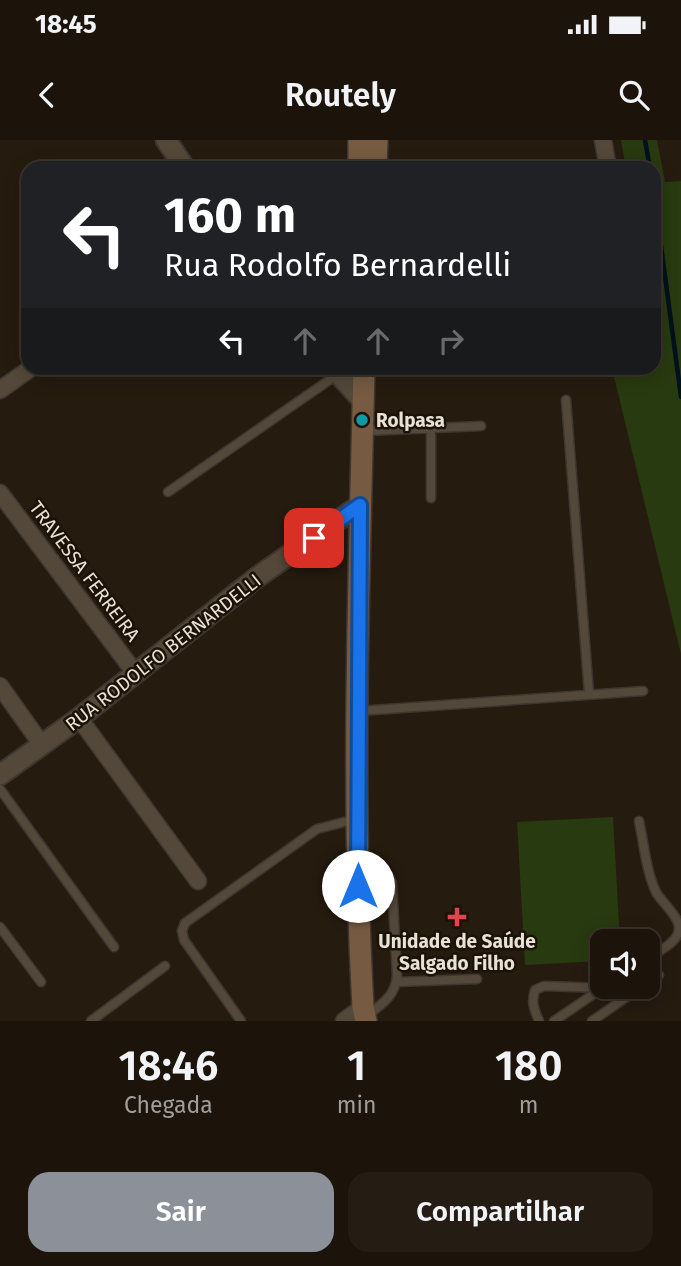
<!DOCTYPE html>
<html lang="pt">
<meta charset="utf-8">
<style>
:root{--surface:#1c140b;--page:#251d14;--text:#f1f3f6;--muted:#a09e9d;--line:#3a332c;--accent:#8c9099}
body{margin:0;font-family:"Fira Sans",sans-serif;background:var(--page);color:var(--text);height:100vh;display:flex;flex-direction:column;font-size:26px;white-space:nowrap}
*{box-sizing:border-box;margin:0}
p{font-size:23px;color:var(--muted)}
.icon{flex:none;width:38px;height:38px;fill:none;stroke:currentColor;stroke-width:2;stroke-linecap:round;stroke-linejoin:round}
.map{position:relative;height:881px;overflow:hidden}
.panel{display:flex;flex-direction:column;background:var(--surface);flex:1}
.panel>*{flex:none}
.banner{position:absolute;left:21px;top:21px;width:640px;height:214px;border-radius:21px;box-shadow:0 4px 18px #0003,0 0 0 2px var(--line);background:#202124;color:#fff;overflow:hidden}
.buttons{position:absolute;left:590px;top:789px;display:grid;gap:14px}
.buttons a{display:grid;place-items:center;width:70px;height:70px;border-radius:14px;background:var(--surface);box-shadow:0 4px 18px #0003,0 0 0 2px var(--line);font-size:35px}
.pin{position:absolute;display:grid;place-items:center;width:60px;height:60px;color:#fff;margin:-30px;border-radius:14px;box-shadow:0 4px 10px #0006}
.me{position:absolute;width:77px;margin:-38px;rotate:0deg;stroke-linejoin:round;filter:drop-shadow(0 0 5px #0008)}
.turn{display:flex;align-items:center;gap:24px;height:147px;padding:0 28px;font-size:32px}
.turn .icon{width:91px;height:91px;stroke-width:2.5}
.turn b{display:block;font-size:49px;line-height:60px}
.lanes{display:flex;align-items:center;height:66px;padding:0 28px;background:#0003;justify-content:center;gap:35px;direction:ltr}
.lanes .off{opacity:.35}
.eta{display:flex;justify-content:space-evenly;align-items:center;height:119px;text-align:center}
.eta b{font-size:42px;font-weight:600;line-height:49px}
.cta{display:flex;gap:14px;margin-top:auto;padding:14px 28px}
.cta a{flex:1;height:80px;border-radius:21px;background:var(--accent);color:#fff;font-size:28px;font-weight:600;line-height:80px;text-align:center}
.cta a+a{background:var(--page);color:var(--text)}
.status{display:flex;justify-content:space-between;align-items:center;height:49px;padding:0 35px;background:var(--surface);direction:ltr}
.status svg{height:19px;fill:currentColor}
header{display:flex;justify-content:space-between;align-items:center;height:91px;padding:0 28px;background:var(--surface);font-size:32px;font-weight:600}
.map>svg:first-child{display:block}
.green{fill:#283a0f}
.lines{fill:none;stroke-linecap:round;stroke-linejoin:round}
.stream{stroke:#01111d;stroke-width:4.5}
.service-casing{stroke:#3e3630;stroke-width:11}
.minor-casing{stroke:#3e3630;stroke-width:19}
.tertiary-casing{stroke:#3e3630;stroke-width:23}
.secondary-casing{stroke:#3e3630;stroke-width:24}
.service{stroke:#54483a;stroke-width:8}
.minor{stroke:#54483a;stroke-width:16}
.tertiary{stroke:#54483a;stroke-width:19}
.secondary{stroke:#765b42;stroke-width:21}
.route-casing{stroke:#114b97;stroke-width:18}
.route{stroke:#1a73e8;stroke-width:12}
.culture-dot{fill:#0f9aa8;stroke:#1c1206;stroke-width:2.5}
.health-dot{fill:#e0444e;stroke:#1c1206;stroke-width:2.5}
.labels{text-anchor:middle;stroke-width:5;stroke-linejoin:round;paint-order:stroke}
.poi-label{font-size:19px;font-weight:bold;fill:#e8e1d8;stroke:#1c1206;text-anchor:start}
.street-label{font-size:19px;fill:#e8e1d8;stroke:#1c1206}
</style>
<div class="status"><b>18:45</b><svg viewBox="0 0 49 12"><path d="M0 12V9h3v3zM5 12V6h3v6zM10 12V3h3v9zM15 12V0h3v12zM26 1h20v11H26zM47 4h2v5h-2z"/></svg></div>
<header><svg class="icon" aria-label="back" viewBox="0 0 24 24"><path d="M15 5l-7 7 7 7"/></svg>Routely<svg class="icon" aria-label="search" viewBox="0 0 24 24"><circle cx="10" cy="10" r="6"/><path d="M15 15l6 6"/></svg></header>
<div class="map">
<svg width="681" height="881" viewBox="0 0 681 881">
<rect width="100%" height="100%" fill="#261b0f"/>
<path class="green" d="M 621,0 L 657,0 L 665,42 L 681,41 L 681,514 L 612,228 L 654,228 L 655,211 L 658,210 L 654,188 L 654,28 L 626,28 Z
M 613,677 L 620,801 L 602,802 L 602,821 L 525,825 L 517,682 Z"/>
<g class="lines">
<path class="stream" d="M 645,0 L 650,28
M 654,53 L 681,257"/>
<defs>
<path id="service" d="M 566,260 L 589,553
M 431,289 L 431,358
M 365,291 L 481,286
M 168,352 L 338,234
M 359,571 L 643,551
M 0,649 L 114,807
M 639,681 C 644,704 646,731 656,752 C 662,763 680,777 679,789 C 678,803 658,811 648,818
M 360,721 C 374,726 387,727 392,743 L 397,836 C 395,856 383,863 368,875
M 0,787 L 41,842
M 396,842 L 477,839
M 648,842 L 659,835
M 91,881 L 165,826
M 241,881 L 184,800 L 182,791 L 185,783 L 317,689 L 356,679
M 539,881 C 534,869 531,862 535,850 L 544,846 L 604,848
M 554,881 L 604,847
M 592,881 L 641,847"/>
<path id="minor" d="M 603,0 L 608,28
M 0,250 L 31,228
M 0,353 L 136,534
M 0,546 L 42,605
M 79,578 L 198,741
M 344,881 L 363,867"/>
<path id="tertiary" d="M 166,0 L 185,28
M 333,228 L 363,261
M 0,635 L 79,578 L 256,438 L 360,365"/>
<path id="secondary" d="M 359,0 L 359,28
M 376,28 L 377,0
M 364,228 C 359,440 351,654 363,867 L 366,881"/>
</defs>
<use href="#service" class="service-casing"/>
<use href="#minor" class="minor-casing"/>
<use href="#tertiary" class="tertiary-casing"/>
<use href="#secondary" class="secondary-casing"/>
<use href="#service" class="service"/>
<use href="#minor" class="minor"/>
<use href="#tertiary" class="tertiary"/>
<use href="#secondary" class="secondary"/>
</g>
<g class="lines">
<defs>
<path id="route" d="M 314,398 L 360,365 L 358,746"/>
</defs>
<use href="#route" class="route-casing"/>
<use href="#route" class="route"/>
</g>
<circle class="culture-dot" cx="362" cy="280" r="7"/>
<path class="health-dot" d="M453.5 766.5h7v7h7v7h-7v7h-7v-7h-7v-7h7z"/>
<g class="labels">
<g class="poi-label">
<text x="376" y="287">Rolpasa</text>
<text x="457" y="808" text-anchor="middle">Unidade de Saúde<tspan x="457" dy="22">Salgado Filho</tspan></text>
</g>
<g class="street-label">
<text transform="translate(85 431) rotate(53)" y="7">TRAVESSA FERREIRA</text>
<text transform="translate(163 512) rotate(-38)" y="7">RUA RODOLFO BERNARDELLI</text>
</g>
</g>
</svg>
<div class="buttons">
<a><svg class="icon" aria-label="sound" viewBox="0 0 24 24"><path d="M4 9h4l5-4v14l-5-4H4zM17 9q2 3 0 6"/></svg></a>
</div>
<div class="pin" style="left:314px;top:398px;background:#d93025"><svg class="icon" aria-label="arrive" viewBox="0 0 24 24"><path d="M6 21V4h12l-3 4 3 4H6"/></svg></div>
<svg class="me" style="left:358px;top:746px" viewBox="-20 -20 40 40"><circle r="19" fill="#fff"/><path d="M0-13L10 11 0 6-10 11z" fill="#1a73e8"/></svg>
<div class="banner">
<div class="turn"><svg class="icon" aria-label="left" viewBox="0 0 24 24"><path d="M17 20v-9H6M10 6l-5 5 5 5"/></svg><div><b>160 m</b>Rua Rodolfo Bernardelli</div></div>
<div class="lanes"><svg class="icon" aria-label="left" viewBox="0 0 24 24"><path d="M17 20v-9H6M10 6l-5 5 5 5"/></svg><svg class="icon off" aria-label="ahead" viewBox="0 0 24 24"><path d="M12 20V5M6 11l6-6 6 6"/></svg><svg class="icon off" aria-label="ahead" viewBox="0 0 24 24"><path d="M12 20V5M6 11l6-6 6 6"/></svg><svg class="icon off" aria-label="right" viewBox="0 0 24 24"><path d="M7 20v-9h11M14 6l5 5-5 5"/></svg></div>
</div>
</div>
<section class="panel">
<div class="eta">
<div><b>18:46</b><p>Chegada</p></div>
<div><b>1</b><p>min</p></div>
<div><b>180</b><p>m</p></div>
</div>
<div class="cta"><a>Sair</a><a>Compartilhar</a></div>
</section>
